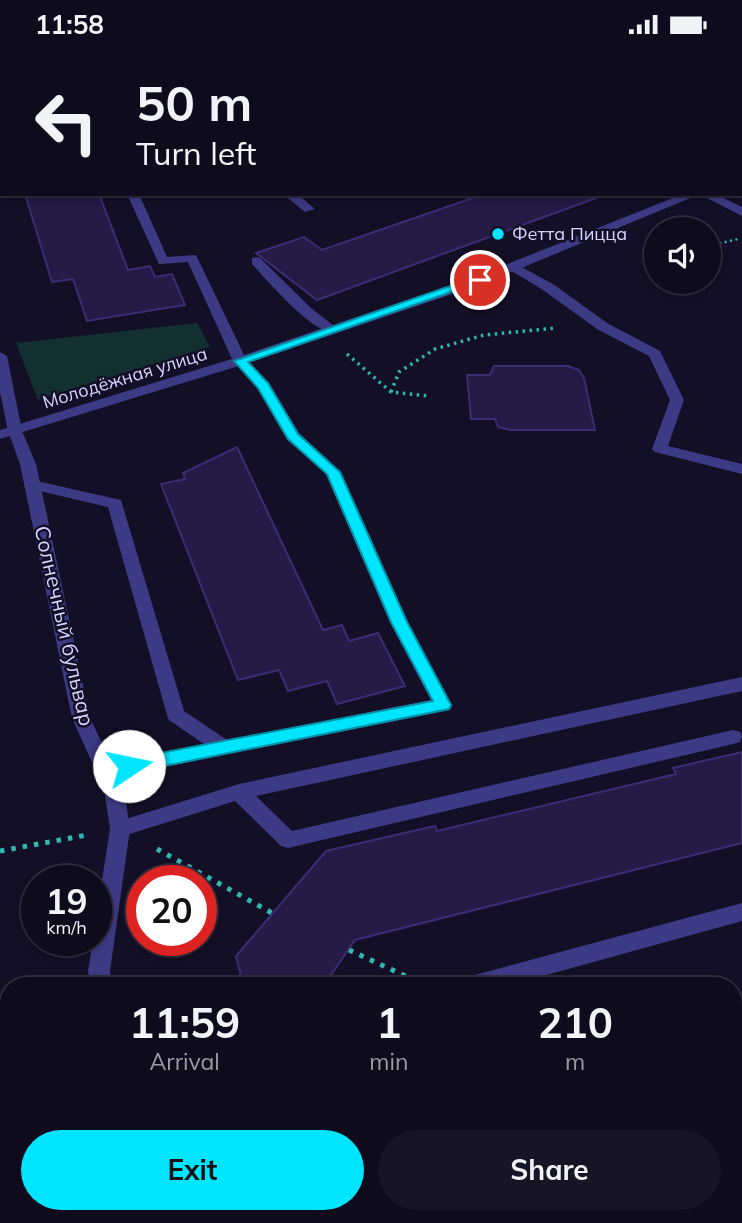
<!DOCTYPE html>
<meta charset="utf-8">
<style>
:root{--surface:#0e0b1c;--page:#171425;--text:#f1f3f6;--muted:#9b9ba3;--line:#2e2b3b;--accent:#00e5ff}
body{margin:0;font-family:Mulish,sans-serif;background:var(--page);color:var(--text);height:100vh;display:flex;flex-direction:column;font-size:26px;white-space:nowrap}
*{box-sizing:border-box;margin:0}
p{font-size:23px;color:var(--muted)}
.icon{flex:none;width:38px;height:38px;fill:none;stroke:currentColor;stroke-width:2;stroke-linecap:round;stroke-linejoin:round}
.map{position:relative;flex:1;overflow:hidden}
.sheet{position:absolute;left:0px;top:928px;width:742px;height:247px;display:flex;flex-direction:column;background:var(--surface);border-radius:28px 28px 0 0;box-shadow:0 4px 10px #0003,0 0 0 2px var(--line)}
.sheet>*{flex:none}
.top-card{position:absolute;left:0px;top:0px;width:742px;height:147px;box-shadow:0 4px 10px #0003,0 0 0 2px var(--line);background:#0e0b1c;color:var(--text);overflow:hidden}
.controls{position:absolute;left:644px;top:168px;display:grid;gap:14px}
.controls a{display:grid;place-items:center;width:77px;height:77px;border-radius:50%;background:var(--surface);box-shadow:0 4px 10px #0003,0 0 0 2px var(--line);font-size:35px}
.speed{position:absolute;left:21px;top:816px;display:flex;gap:14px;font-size:35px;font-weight:700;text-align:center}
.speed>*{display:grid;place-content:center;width:91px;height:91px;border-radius:50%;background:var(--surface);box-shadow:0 4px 10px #0003,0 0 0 2px var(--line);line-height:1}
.speed small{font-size:18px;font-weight:400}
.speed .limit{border:10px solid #d22;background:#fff;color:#111}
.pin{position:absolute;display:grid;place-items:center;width:60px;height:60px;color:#fff;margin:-30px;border:4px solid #fff;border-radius:50%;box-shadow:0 2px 7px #0007}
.me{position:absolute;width:77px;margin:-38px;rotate:79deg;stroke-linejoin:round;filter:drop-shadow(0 0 5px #0008)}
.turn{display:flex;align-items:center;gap:24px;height:147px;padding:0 21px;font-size:32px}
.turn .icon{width:91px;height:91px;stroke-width:2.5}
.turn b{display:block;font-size:49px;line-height:60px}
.eta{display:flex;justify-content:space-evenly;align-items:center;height:119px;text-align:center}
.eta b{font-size:42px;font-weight:700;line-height:49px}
.primary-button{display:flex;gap:14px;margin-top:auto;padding:14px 21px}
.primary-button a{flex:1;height:80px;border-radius:42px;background:var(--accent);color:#111;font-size:28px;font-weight:700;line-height:80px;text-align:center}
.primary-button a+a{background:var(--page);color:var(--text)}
.status{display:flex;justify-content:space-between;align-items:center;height:49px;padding:0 35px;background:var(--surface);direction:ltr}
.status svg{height:19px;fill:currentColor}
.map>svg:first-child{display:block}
.green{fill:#12302f}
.building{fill:#241b47;stroke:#3b2d73;stroke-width:2}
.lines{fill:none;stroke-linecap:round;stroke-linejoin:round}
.path-far2{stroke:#2fb8b0;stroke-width:2.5;stroke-dasharray:2 3.5;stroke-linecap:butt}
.path-far1{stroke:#2fb8b0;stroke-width:3.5;stroke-dasharray:2.5 4.5;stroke-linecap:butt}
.path{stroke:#2fb8b0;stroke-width:5;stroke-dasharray:4.5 7;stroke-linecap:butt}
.service{fill:#3d3a85;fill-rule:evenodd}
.minor{fill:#3d3a85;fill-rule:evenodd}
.tertiary{fill:#3d3a85;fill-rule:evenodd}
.route{fill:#00e5ff;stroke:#0095a6;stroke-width:2}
.poi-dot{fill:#00e5ff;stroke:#130f26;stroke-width:2.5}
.labels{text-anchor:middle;stroke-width:5;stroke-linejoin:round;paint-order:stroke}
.far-poi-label{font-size:18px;fill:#d9d4ff;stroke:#130f26;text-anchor:start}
.far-street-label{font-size:18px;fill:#d9d4ff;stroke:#130f26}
.street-label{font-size:21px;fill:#d9d4ff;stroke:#130f26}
</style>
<div class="status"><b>11:58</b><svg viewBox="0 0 49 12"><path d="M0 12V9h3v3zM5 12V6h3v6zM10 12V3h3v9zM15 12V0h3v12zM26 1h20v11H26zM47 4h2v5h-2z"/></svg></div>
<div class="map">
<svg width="742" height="1174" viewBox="0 0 742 1174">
<rect width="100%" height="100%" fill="#130f26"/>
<path class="green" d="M 197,274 L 210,298 L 38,351 L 16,294 Z
M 733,1034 L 742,1051 L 742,1121 L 733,1124 Z"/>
<path class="building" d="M 25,145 L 99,145 L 128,221 L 150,217 L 155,228 L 172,225 L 185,256 L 87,272 L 73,230 L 52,233 Z
M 484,145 L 595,145 L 596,149 L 317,251 L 256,204 L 304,188 L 322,201 Z
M 494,317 L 568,317 L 579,321 L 584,329 L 595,381 L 510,381 L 498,378 L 495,370 L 471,370 L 467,326 L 490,326 Z
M 237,398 L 323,581 L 342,576 L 349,592 L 378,584 L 405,637 L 337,655 L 327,632 L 288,642 L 279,621 L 238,631 L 161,435 L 185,430 L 183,424 Z
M 742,703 L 742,794 L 355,891 L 324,936 L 243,936 L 236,907 L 326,802 L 435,777 L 437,782 L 676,725 L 673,719 Z"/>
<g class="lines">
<path class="path-far2" d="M 709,194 L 713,196 L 738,190"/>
<path class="path-far1" d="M 347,305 L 391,343 L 429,347
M 391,343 L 399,323 L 435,300 L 484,286 L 556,279"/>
<path class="path" d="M 157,800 L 272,864
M 0,802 L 87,786
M 349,901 L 425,936"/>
<path class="service" d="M 551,0 L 561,0 L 561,2 L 551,2 Z
M 727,0 L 739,0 L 741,2 L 728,2 Z
M 740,30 L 742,30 L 740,38 Z
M 0,52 L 2,52 L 0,59 Z
M 127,145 L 139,145 L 167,208 L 196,206 L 246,310 L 269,334 L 299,384 L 341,423 L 408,573 L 452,656 L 450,661 L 105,730 L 98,727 L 95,722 L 98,717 L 105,714 L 204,695 L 169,671 L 167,666 L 108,458 L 27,439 L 24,436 L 27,433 L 32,431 L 121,451 L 184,662 L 227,691 L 431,651 L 390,573 L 326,425 L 288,390 L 258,339 L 233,312 L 188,213 L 159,215 Z
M 283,145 L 297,145 L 315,160 L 305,163 Z
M 699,145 L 715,145 L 742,158 L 742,167 Z
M 256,208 L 260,209 L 311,259 L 334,277 L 334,283 C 314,286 266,230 252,215 L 252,209 Z
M 514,214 L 553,235 L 607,274 L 660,302 L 684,351 L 668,397 L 742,415 L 742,425 L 655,403 L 652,400 L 670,351 L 649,307 L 597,280 L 543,241 L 510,221 L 510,215 Z
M 0,303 L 7,307 L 22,382 L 15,386 L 8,382 L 0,343 Z
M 742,628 L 742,642 L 256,747 L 292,782 L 733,681 L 740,683 L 742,687 L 740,693 L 733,695 L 288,799 L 281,797 L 235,752 L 120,788 L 113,786 L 110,780 L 113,774 L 239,735 Z
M 742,854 L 742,872 L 510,936 L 464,936 L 467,929 L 475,926 Z
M 483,1166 L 508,1166 L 512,1174 L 486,1174 Z"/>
<path class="minor" d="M 15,378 L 22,382 L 36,415 L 90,669 L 124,740 L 130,780 L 110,922 L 112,936 L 90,936 L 88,922 L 93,891 L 96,891 L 96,869 L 110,780 L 104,740 L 72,669 L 20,415 L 8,382 Z
M 121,1166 L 146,1166 L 149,1174 L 123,1174 Z"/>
<path class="tertiary" d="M 740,123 L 742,123 L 742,129 L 740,129 Z
M 683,145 L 700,145 L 485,234 L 245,315 L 0,390 L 0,381 L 235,309 L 475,228 Z"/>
</g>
<path class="route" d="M 476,228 L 486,231 L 248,313 L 268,334 L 298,385 L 340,423 L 407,573 L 451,656 L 449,660 L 129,724 L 123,722 L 120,717 L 123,712 L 129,710 L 433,652 L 391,573 L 327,425 L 288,390 L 258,339 L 234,312 Z"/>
<circle class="poi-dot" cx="498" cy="185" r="7"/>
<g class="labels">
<g class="far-poi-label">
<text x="512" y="191">Фетта Пицца</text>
</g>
<g class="far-street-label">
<text transform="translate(125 329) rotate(-17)" y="6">Молодёжная улица</text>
</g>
<g class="street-label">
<text transform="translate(64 577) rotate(77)" y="7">Солнечный бульвар</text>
</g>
</g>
</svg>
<div class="controls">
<a><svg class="icon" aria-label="sound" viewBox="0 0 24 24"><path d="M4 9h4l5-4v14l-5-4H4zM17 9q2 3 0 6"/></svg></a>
</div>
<div class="speed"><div>19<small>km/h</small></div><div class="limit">20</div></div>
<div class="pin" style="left:480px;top:231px;background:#d93025"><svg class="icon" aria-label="arrive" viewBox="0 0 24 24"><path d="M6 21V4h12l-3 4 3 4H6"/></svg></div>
<svg class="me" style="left:129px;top:717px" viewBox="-20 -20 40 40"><circle r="19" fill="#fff"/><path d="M0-13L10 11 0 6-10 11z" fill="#00e5ff"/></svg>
<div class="top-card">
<div class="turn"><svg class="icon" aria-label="left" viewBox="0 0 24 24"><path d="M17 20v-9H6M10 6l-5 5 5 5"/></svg><div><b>50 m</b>Turn left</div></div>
</div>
<section class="sheet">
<div class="eta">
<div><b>11:59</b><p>Arrival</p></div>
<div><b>1</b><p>min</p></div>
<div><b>210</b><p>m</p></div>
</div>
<div class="primary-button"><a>Exit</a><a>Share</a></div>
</section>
</div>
